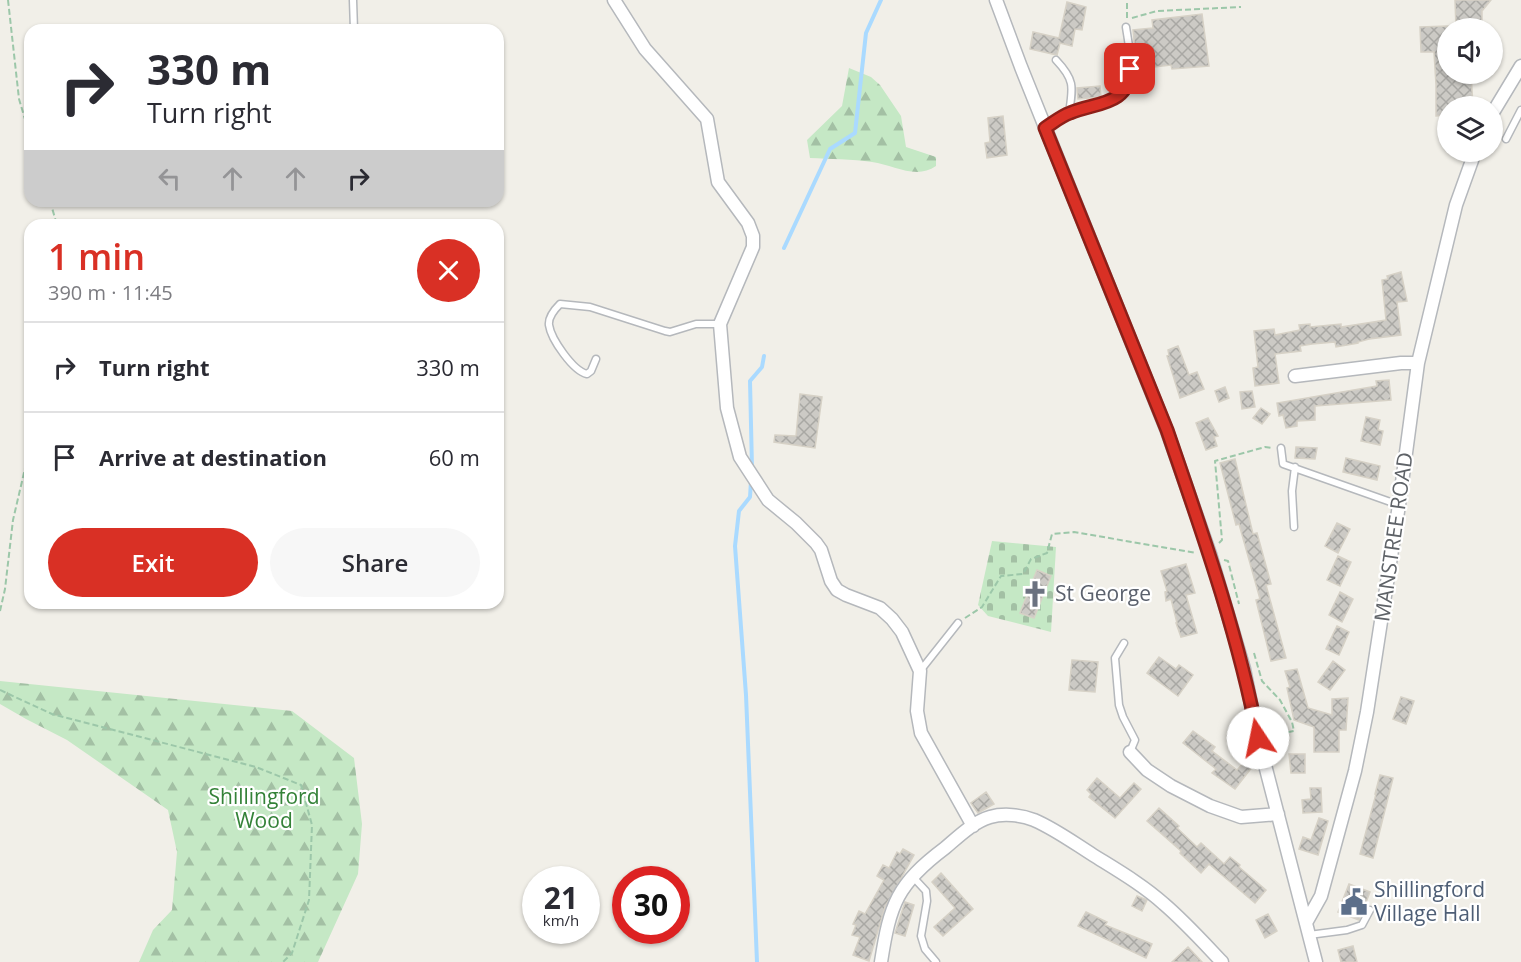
<!DOCTYPE html>
<meta charset="utf-8">
<style>
:root{--surface:#fff;--page:#f7f7f7;--text:#2b2b33;--muted:#7c7c81;--line:#e1e1e2;--accent:#d93025}
body{margin:0;font-family:"Open Sans",sans-serif;background:var(--page);color:var(--text);height:100vh;display:flex;flex-direction:column;font-size:22px;white-space:nowrap}
*{box-sizing:border-box;margin:0}
p{font-size:20px;color:var(--muted)}
.icon{flex:none;width:33px;height:33px;fill:none;stroke:currentColor;stroke-width:2;stroke-linecap:round;stroke-linejoin:round}
.map{position:relative;flex:1;overflow:hidden}
.details{position:absolute;left:24px;top:219px;width:480px;height:390px;display:flex;flex-direction:column;background:var(--surface);border-radius:18px;box-shadow:0 2px 4px #0004}
.details>*{flex:none}
.banner{position:absolute;left:24px;top:24px;width:480px;height:183px;border-radius:18px;box-shadow:0 2px 4px #0004;background:#fff;color:var(--text);overflow:hidden}
.tools{position:absolute;left:1437px;top:18px;display:grid;gap:12px}
.tools a{display:grid;place-items:center;width:66px;height:66px;border-radius:50%;background:var(--surface);box-shadow:0 2px 4px #0004;font-size:30px}
.speed{position:absolute;left:522px;top:866px;display:flex;gap:12px;font-size:30px;font-weight:700;text-align:center}
.speed>*{display:grid;place-content:center;width:78px;height:78px;border-radius:50%;background:var(--surface);box-shadow:0 2px 4px #0004;line-height:1}
.speed small{font-size:15px;font-weight:400}
.speed .limit{border:9px solid #d22;background:#fff;color:#111}
.pin{position:absolute;display:grid;place-items:center;width:51px;height:51px;color:#fff;margin:-26px;border-radius:12px;box-shadow:0 3px 9px #0006}
.me{position:absolute;width:66px;margin:-33px;rotate:349deg;stroke-linejoin:round;filter:drop-shadow(0 0 4px #0008)}
.turn{display:flex;align-items:center;gap:21px;height:126px;padding:0 24px;font-size:27px}
.turn .icon{width:78px;height:78px;stroke-width:2.5}
.turn b{display:block;font-size:42px;line-height:51px}
.lanes{display:flex;align-items:center;height:57px;padding:0 24px;background:#0003;justify-content:center;gap:30px;direction:ltr}
.lanes .off{opacity:.35}
.round{display:grid;place-items:center;flex:none;width:63px;height:63px;border-radius:32px;background:var(--page)}
.overview{display:flex;align-items:center;justify-content:space-between;height:102px;padding:0 24px}
h1{font-size:36px;font-weight:600;line-height:45px;color:var(--accent)}
.primary-button{display:flex;gap:12px;margin-top:auto;padding:12px 24px}
.primary-button a{flex:1;height:69px;border-radius:36px;background:var(--accent);color:#fff;font-size:24px;font-weight:600;line-height:69px;text-align:center}
.primary-button a+a{background:var(--page);color:var(--text)}
ul{padding:0;list-style:none}
li{display:flex;align-items:center;gap:18px;height:90px;padding:0 24px;border-top:2px solid var(--line)}
li div{flex:1}
li b{display:block;font-size:22px}
li em{font-style:normal}
.map>svg:first-child{display:block}
.forest{fill:url(#forest-firs)}
.cemetery{fill:url(#cemetery-stones)}
.lines{fill:none;stroke-linecap:round;stroke-linejoin:round}
.stream{stroke:#aadaff;stroke-width:4}
.building{fill:url(#building-cross-hatch);stroke:#d6d1c6;stroke-width:1.5}
.service-casing{stroke:#b5b8bc;stroke-width:9}
.minor-casing{stroke:#b5b8bc;stroke-width:15}
.path{stroke:#9cc7a9;stroke-width:2;stroke-dasharray:6 3;stroke-linecap:butt}
.service{stroke:#fff;stroke-width:6}
.minor{stroke:#fff;stroke-width:12}
.route-casing{stroke:#8d1f18;stroke-width:15}
.route{stroke:#d93025;stroke-width:10}
.labels{text-anchor:middle;stroke-width:4.5;stroke-linejoin:round;paint-order:stroke}
.street-label{font-size:21px;fill:#5f6368;stroke:#fff}
.worship-label{font-size:21px;fill:#5b616d;stroke:#fff;text-anchor:start}
.park-label{font-size:21px;fill:#348238;stroke:#fff}
.service-label{font-size:21px;fill:#4e5e75;stroke:#fff;text-anchor:start}
</style>
<div class="map">
<svg width="1521" height="962" viewBox="0 0 1521 962">
<defs>
<pattern id="forest-firs" width="22" height="20" patternUnits="userSpaceOnUse" patternTransform="scale(1.5)"><rect width="22" height="20" fill="#c5e8c5"/><path d="M5 1l3.5 6h-7zM16 11l3.5 6h-7z" fill="#a3c0a4"/></pattern>
<pattern id="cemetery-stones" width="16" height="16" patternUnits="userSpaceOnUse" patternTransform="scale(1.5)"><rect width="16" height="16" fill="#c5e8c5"/><path d="M2 7V4a2 2 0 0 1 4 0v3zM10 15v-3a2 2 0 0 1 4 0v3z" fill="#a3c0a4"/></pattern>
<pattern id="building-cross-hatch" width="8" height="8" patternUnits="userSpaceOnUse" patternTransform="scale(1.5)"><rect width="8" height="8" fill="#cccac5"/><path d="M0 0l8 8M0 8l8-8" fill="none" stroke="#a9a8a4"/></pattern>
</defs>
<rect width="100%" height="100%" fill="#f1efe8"/>
<path class="forest" d="M 849,68 L 871,77 L 880,85 L 901,116 L 906,147 L 936,157 L 936,166 C 916,180 894,165 872,162 C 852,159 830,159 810,158 L 807,140 L 842,106 Z
M 0,681 L 292,711 L 354,758 L 362,824 L 358,874 L 318,962 L 139,962 L 153,930 L 172,910 L 177,852 L 168,810 L 67,740 L 26,719 L 0,704 Z"/>
<path class="cemetery" d="M 992,541 L 1056,547 L 1051,632 L 988,616 L 978,605 Z"/>
<g class="lines">
<path class="stream" d="M 784,248 L 830,149 L 855,133 L 866,33 L 881,0
M 752,468 L 750,381 L 762,367 L 764,356
M 751,481 L 750,497 L 739,511 L 735,546 L 746,695 L 757,962"/>
</g>
<path class="building" d="M 1455,0 L 1491,0 L 1482,11 L 1482,28 L 1456,28 Z
M 1067,2 L 1086,7 L 1082,30 L 1075,29 L 1072,46 L 1060,43 L 1057,55 L 1030,49 L 1033,32 L 1059,38 Z
M 1202,14 L 1209,66 L 1172,69 L 1171,65 L 1137,69 L 1133,30 L 1153,28 L 1152,20 Z
M 1448,26 L 1448,74 L 1471,74 L 1473,106 L 1448,106 L 1448,115 L 1436,116 L 1436,85 L 1434,52 L 1421,52 L 1420,27 Z
M 1100,86 L 1101,97 L 1078,99 L 1077,88 Z
M 1003,116 L 1007,155 L 987,158 L 985,143 L 990,142 L 988,118 Z
M 1401,272 L 1407,301 L 1397,302 L 1401,335 L 1369,339 L 1358,342 L 1358,343 L 1336,347 L 1335,342 L 1312,344 L 1300,346 L 1301,351 L 1275,354 L 1279,383 L 1255,386 L 1253,368 L 1258,367 L 1254,331 L 1274,329 L 1275,335 L 1300,330 L 1299,325 L 1310,324 L 1310,327 L 1341,324 L 1341,327 L 1386,320 L 1382,280 L 1388,279 L 1387,276 Z
M 1178,346 L 1189,375 L 1197,372 L 1204,389 L 1180,398 L 1167,356 L 1169,355 L 1168,350 Z
M 1389,380 L 1391,400 L 1315,406 L 1315,420 L 1297,421 L 1297,426 L 1286,428 L 1283,415 L 1279,416 L 1277,403 L 1377,386 L 1376,381 Z
M 1225,387 L 1229,398 L 1219,402 L 1215,391 Z
M 1252,391 L 1255,407 L 1242,409 L 1240,392 Z
M 800,394 L 822,397 L 815,448 L 774,442 L 775,435 L 796,436 Z
M 1261,408 L 1270,414 L 1262,424 L 1253,418 Z
M 1366,417 L 1380,420 L 1378,430 L 1383,431 L 1380,445 L 1361,441 Z
M 1208,418 L 1218,436 L 1214,437 L 1217,446 L 1206,450 L 1196,423 Z
M 1296,447 L 1317,448 L 1315,459 L 1295,458 Z
M 1346,458 L 1380,466 L 1377,480 L 1343,472 Z
M 1235,459 L 1253,534 L 1257,533 L 1271,584 L 1266,585 L 1286,658 L 1271,661 L 1256,600 L 1260,599 L 1239,524 L 1236,525 L 1220,463 Z
M 1337,523 L 1350,529 L 1338,553 L 1325,546 Z
M 1338,556 L 1351,562 L 1340,586 L 1327,580 Z
M 1186,564 L 1195,593 L 1186,595 L 1197,633 L 1181,637 L 1176,623 L 1177,623 L 1171,599 L 1166,601 L 1165,592 L 1167,591 L 1161,571 Z
M 1037,570 L 1051,576 L 1034,618 L 1020,613 Z
M 1340,592 L 1353,599 L 1342,622 L 1329,615 Z
M 1337,626 L 1349,632 L 1339,655 L 1326,649 Z
M 1159,657 L 1176,669 L 1179,665 L 1193,675 L 1178,696 L 1147,673 Z
M 1072,660 L 1098,662 L 1095,692 L 1069,690 Z
M 1333,661 L 1345,670 L 1330,690 L 1318,682 Z
M 1297,669 L 1308,708 L 1332,715 L 1332,699 L 1348,698 L 1346,730 L 1339,730 L 1339,752 L 1314,752 L 1314,727 L 1294,720 L 1287,688 L 1290,687 L 1285,671 Z
M 1401,697 L 1414,701 L 1406,724 L 1393,719 Z
M 1193,731 L 1215,747 L 1212,751 L 1237,770 L 1253,753 L 1256,762 L 1235,789 L 1212,773 L 1216,769 L 1183,743 Z
M 1289,754 L 1305,754 L 1305,773 L 1291,773 Z
M 1380,775 L 1393,778 L 1373,858 L 1360,854 L 1376,794 L 1375,794 Z
M 1097,778 L 1120,798 L 1134,783 L 1141,789 L 1115,818 L 1089,797 L 1091,794 L 1087,790 Z
M 1310,788 L 1321,788 L 1322,812 L 1303,813 L 1302,800 L 1311,799 Z
M 986,792 L 994,804 L 978,813 L 971,803 Z
M 1159,808 L 1179,826 L 1177,828 L 1197,847 L 1201,843 L 1224,864 L 1230,857 L 1240,865 L 1239,867 L 1266,890 L 1255,903 L 1209,864 L 1201,873 L 1180,853 L 1181,851 L 1147,821 Z
M 1319,818 L 1328,821 L 1318,855 L 1299,849 L 1303,837 L 1311,840 Z
M 903,849 L 914,855 L 885,907 L 869,961 L 853,955 L 860,937 L 852,935 L 856,925 L 853,924 L 859,911 L 865,914 L 884,880 L 877,876 L 883,865 L 889,868 L 897,852 L 900,854 Z
M 941,873 L 973,909 L 943,936 L 934,927 L 955,908 L 932,882 Z
M 1349,884 L 1370,892 L 1359,920 L 1338,912 Z
M 1137,896 L 1147,900 L 1142,911 L 1132,906 Z
M 905,902 L 914,905 L 905,936 L 895,933 Z
M 1086,912 L 1107,922 L 1105,925 L 1152,944 L 1146,958 L 1078,926 Z
M 1268,914 L 1277,931 L 1265,938 L 1256,920 Z
M 1353,946 L 1357,962 L 1341,962 L 1338,950 Z
M 1188,947 L 1202,962 L 1172,962 Z"/>
<g class="lines">
<defs>
<path id="service" d="M 353,0 L 354,30
M 1056,60 C 1075,80 1073,87 1069,113
M 1046,127 C 1053,123 1061,116 1069,113 C 1090,104 1119,106 1129,82 C 1134,69 1128,41 1126,27
M 1506,139 L 1521,110
M 596,359 L 591,371 L 587,374 C 573,371 551,339 549,325 C 548,317 555,309 560,304 L 590,307 L 665,331 L 670,332 L 696,324 L 720,324
M 1281,448 L 1283,464 L 1399,505
M 1294,527 L 1292,491 L 1295,467
M 1124,643 L 1115,658 L 1119,705 L 1123,717 L 1135,740 L 1130,752
M 920,671 L 958,623
M 913,877 L 926,891 L 927,901 L 921,936 L 925,949 L 936,962
M 1309,935 L 1347,930 L 1362,925 L 1370,910"/>
<path id="minor" d="M 614,0 L 645,49 L 707,119 L 718,182 L 748,223 L 753,236 L 753,247 L 720,324 L 727,408 L 740,457 L 768,500 L 796,523 L 816,543 L 821,550 L 831,581 L 837,590 L 846,595 L 880,608 L 892,619 L 902,632 L 920,671 L 917,711 L 921,733 L 973,826
M 996,0 L 1021,67 L 1167,431 L 1210,554 L 1244,669 L 1258,738 L 1316,962
M 1492,114 L 1521,66
M 1295,376 L 1401,363 L 1418,363
M 1130,752 L 1147,770 L 1171,786 L 1210,806 L 1241,817 L 1278,814
M 1307,921 L 1321,896 L 1355,771 L 1367,712 L 1399,505 L 1418,363 L 1456,205 L 1475,152
M 881,962 C 890,904 897,884 945,848 C 958,837 973,822 990,817 C 1004,813 1021,815 1034,820 C 1055,829 1074,843 1093,855 C 1117,870 1143,885 1164,904 C 1185,922 1203,942 1222,962"/>
</defs>
<use href="#service" class="service-casing"/>
<use href="#minor" class="minor-casing"/>
<path class="path" d="M 8,0 L 19,99 L 30,136
M 1127,18 L 1127,0
M 1132,18 L 1157,11 L 1241,7
M 50,201 L 57,225
M 1219,543 L 1222,540 L 1215,461 L 1265,447 L 1272,448
M 1224,560 L 1228,561 L 1239,604
M 0,611 L 5,589 L 13,520 L 30,447
M 965,618 L 982,607 L 1001,576 L 1023,574 L 1031,559 L 1047,553 L 1052,534 L 1074,532 L 1196,553
M 1254,653 L 1262,681 L 1280,700 L 1292,722 L 1294,731 L 1270,736
M 0,690 L 52,714 L 256,767 L 301,785 L 312,825 L 309,900 L 292,953 L 283,962"/>
<use href="#service" class="service"/>
<use href="#minor" class="minor"/>
</g>
<g class="lines">
<defs>
<path id="route" d="M 1130,69 C 1129,106 1096,102 1070,113 C 1061,116 1053,123 1045,128 L 1167,430 C 1202,532 1238,633 1258,738"/>
</defs>
<use href="#route" class="route-casing"/>
<use href="#route" class="route"/>
</g>
<defs>
<symbol id="church-bare" viewBox="-9 -9 18 18"><path d="M-1.2-6h2.4v3.5h3.3v2.4h-3.3V6h-2.4V-.1h-3.3v-2.4h3.3Z" fill="#6b7280" stroke="#fff" stroke-width="2.5" paint-order="stroke"/></symbol>
<symbol id="civic-bare" viewBox="-9 -9 18 18"><path d="M-.6-6.5H3V-4.5H.6V-3L4-1V1h2V6H-6V1h2V-1L-.6-3ZM-1.2 2.5V6h2.4V2.5Z" fill="#5c6f8a" stroke="#fff" stroke-width="2.5" paint-order="stroke"/></symbol>
</defs>
<g fill-rule="evenodd">
<use href="#church-bare" x="1016" y="575" width="38" height="38"/>
<use href="#civic-bare" x="1335" y="883" width="38" height="38"/>
</g>
<g class="labels">
<g class="street-label">
<text transform="translate(1394 537) rotate(-82)" y="7">MANSTREE ROAD</text>
</g>
<g class="worship-label">
<text x="1055" y="601">St George</text>
</g>
<g class="park-label">
<text x="264" y="804">Shillingford<tspan x="264" dy="24">Wood</tspan></text>
</g>
<g class="service-label">
<text x="1374" y="897">Shillingford<tspan x="1374" dy="24">Village Hall</tspan></text>
</g>
</g>
</svg>
<div class="tools">
<a><svg class="icon" aria-label="sound" viewBox="0 0 24 24"><path d="M4 9h4l5-4v14l-5-4H4zM17 9q2 3 0 6"/></svg></a>
<a><svg class="icon" aria-label="layers" viewBox="0 0 24 24"><path d="M12 4l9 5-9 5-9-5zM3 14l9 5 9-5"/></svg></a>
</div>
<div class="speed"><div>21<small>km/h</small></div><div class="limit">30</div></div>
<div class="pin" style="left:1130px;top:69px;background:#d93025"><svg class="icon" aria-label="arrive" viewBox="0 0 24 24"><path d="M6 21V4h12l-3 4 3 4H6"/></svg></div>
<svg class="me" style="left:1258px;top:738px" viewBox="-20 -20 40 40"><circle r="19" fill="#fff"/><path d="M0-13L10 11 0 6-10 11z" fill="#d93025"/></svg>
<div class="banner">
<div class="turn"><svg class="icon" aria-label="right" viewBox="0 0 24 24"><path d="M7 20v-9h11M14 6l5 5-5 5"/></svg><div><b>330 m</b>Turn right</div></div>
<div class="lanes"><svg class="icon off" aria-label="left" viewBox="0 0 24 24"><path d="M17 20v-9H6M10 6l-5 5 5 5"/></svg><svg class="icon off" aria-label="ahead" viewBox="0 0 24 24"><path d="M12 20V5M6 11l6-6 6 6"/></svg><svg class="icon off" aria-label="ahead" viewBox="0 0 24 24"><path d="M12 20V5M6 11l6-6 6 6"/></svg><svg class="icon" aria-label="right" viewBox="0 0 24 24"><path d="M7 20v-9h11M14 6l5 5-5 5"/></svg></div>
</div>
<section class="details">
<div class="overview"><div><h1>1 min</h1><p>390 m · 11:45</p></div><a class="round" style="background:#d93025;color:#fff"><svg class="icon" aria-label="close" viewBox="0 0 24 24"><path d="M6 6l12 12M18 6L6 18"/></svg></a></div>
<ul>
<li><svg class="icon" aria-label="right" viewBox="0 0 24 24"><path d="M7 20v-9h11M14 6l5 5-5 5"/></svg><div><b>Turn right</b></div><em>330 m</em></li>
<li><svg class="icon" aria-label="arrive" viewBox="0 0 24 24"><path d="M6 21V4h12l-3 4 3 4H6"/></svg><div><b>Arrive at destination</b></div><em>60 m</em></li>
</ul>
<div class="primary-button"><a>Exit</a><a>Share</a></div>
</section>
</div>
